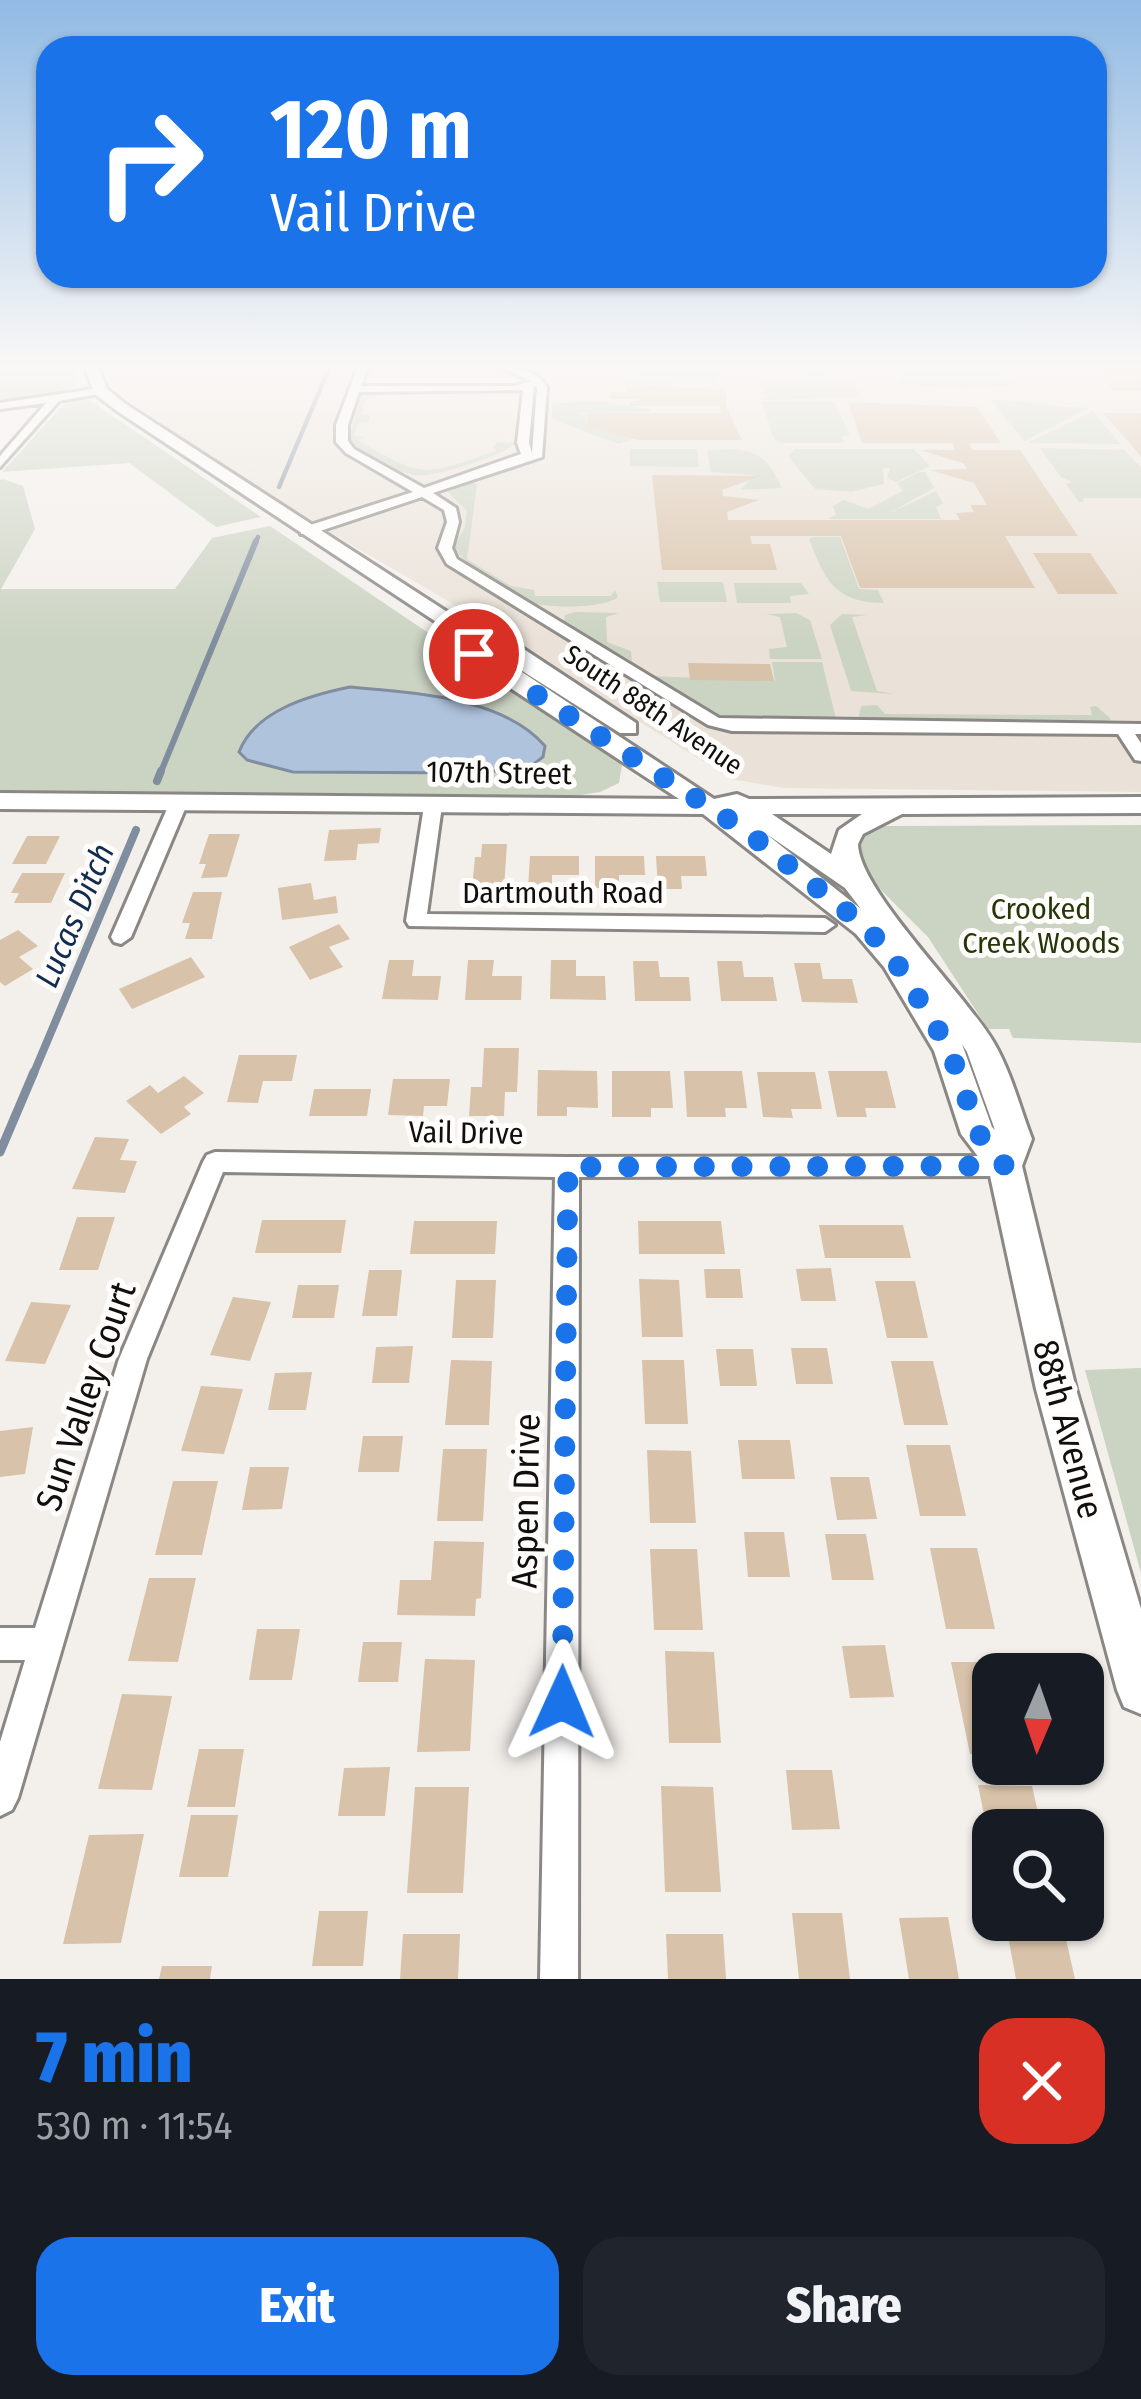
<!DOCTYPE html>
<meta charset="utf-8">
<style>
:root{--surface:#171b24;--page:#20242c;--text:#f1f3f6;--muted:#9ea1a6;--accent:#1a73e8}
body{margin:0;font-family:"Fira Sans Condensed",sans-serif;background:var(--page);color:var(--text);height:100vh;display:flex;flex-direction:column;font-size:45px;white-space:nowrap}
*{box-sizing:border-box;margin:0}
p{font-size:39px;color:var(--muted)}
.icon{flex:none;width:66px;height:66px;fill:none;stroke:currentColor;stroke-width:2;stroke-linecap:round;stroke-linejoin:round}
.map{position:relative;height:1979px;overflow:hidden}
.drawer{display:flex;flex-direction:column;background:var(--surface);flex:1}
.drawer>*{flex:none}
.top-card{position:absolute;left:36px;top:36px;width:1071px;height:252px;border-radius:36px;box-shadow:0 3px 9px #0004;background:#1a73e8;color:#fff;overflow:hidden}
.needle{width:78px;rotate:182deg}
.fabs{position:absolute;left:972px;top:1653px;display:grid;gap:24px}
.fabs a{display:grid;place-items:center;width:132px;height:132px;border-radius:24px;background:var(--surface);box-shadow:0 3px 9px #0004;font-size:60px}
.pin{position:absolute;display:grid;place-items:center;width:102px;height:102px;color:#fff;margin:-51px;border:6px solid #fff;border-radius:50%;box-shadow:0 3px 12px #0007}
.me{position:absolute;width:132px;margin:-66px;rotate:1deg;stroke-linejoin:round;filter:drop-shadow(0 0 9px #0008)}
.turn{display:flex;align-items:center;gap:42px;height:252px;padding:0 36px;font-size:54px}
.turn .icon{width:156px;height:156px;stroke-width:2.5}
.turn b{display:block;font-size:84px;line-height:102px}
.round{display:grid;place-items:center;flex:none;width:126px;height:126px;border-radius:36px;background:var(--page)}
.headline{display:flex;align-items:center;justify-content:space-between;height:204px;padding:0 36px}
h1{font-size:72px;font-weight:800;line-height:90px;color:var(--accent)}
.action{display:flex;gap:24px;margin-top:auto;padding:24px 36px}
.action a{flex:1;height:138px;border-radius:36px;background:var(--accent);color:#fff;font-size:48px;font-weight:800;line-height:138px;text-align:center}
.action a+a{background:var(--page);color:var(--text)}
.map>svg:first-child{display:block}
.built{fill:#eae2d8}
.green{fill:#cbd3c2}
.water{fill:#b0c3dd;stroke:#808d9f;stroke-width:3}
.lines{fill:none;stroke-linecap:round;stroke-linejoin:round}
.stream-far3{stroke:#808d9f;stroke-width:4.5}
.stream-far2{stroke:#808d9f;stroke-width:6}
.stream-far1{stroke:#808d9f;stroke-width:8}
.stream{stroke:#808d9f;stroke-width:9}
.building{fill:#d8c2a9}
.street-casing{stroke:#8a8784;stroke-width:6}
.secondary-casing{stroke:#8a8784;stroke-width:6}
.street{fill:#fff;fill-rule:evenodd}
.secondary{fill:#fff;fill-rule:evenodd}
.route{stroke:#1a73e8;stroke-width:21;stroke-dasharray:0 37.8}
.labels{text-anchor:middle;stroke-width:10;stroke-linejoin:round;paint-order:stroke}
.far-street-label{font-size:27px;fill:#100f0e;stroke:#fffdfb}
.street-label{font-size:30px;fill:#100f0e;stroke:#fffdfb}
.park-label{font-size:30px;fill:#263607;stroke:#fffdfb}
.water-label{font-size:33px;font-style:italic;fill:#122c4f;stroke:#fffdfb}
.near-street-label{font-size:36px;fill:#100f0e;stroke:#fffdfb}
</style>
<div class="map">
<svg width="1141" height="1979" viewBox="0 0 1141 1979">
<rect width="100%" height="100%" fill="#f3f0ec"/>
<path class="built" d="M 105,366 L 1141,366 L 1141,792 L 783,788 L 731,779 L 438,595 L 286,507 L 134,405 L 107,380 Z"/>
<path class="green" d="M 0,366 L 74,366 L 76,385 L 57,395 L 0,403 Z
M 666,366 L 714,370 L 716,383 L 625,385 L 625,380 Z
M 907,366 L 986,366 L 1020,385 L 967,388 L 896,384 Z
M 816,368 L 826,376 L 854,382 L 860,397 L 762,400 L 766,395 L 760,394 L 764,391 L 758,384 L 809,375 Z
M 374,391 L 376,398 L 366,399 L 361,414 L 370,415 L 369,421 L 358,423 L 354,436 L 364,437 L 357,440 C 428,480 420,476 496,451 L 493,447 L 498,442 L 516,443 C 501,456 435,478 415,475 C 395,472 360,455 349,438 L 361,395 Z
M 86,399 L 91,401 L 261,517 L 216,527 L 129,463 L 2,472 L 64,404 Z
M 991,400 C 1025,400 1055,408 1089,408 L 1024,441 Z
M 596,401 L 650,409 L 651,412 L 577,413 L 586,415 L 587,427 L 634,438 L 619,444 L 552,419 L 552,404 Z
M 762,402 L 835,402 L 850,436 L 842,437 L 844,443 L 783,443 L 774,439 Z
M 1093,411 L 1120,444 L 1028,443 Z
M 1040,448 L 1124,450 L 1141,467 L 1141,498 L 1083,498 L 1084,502 L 1079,502 L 1066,484 L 1072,482 L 1061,477 Z
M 697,449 L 699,467 L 630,466 L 630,449 Z
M 728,449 C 760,450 768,460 782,488 L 740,490 L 754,475 L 711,472 L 707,451 Z
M 795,449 L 914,449 L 930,466 L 896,482 L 887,478 L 890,468 L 883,468 L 884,484 L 851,492 L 815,489 L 788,456 Z
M 919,472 L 925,472 L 934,488 L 886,515 L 936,491 L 943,504 L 936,507 L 941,519 L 828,519 L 836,515 L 833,506 L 844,500 L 868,509 L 903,491 L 897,483 Z
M 3,479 L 23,486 L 35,529 L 1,589 L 175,589 L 212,538 L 270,526 L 609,755 L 622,765 L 619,783 L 600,792 L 562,798 L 0,794 L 0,480 Z
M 469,482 L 477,484 L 467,559 L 511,586 L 534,590 L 535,596 L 611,596 L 615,590 L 618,597 C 602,609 552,608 532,603 C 515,598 459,562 454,546 L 465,527 L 467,511 L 448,492 Z
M 813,537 L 840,537 L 859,589 L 878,590 L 884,603 C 837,603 825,582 809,539 Z
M 657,582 L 723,582 L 727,602 L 660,602 Z
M 734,583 L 801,583 L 809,594 L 790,596 L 791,603 L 737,603 Z
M 576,612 L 619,613 L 606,617 L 607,642 L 631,651 L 632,661 L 564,622 L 565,615 Z
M 796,613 L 810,620 L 822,659 L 770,659 L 769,649 L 787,647 L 780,617 L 766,614 Z
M 842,614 L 867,615 L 852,617 L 877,691 L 894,694 L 851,691 L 830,625 Z
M 772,662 L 822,662 L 836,719 L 728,720 L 651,676 L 775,681 Z
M 877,705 L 885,714 L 1092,715 L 1090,707 L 1096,706 L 1111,719 L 1103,724 L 865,721 L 859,716 L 861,706 Z
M 1141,825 L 1141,1043 L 1013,1038 L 1009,1029 L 988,1029 L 928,937 L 864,873 L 855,840 L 867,829 L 885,826 Z
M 1141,1368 L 1141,1573 L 1085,1370 Z"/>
<path class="water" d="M 350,687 C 411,693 502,696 545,746 L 543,757 L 531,766 L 481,773 L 293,772 L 247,760 L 239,752 C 255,710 311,695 350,687 Z"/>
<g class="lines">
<path class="stream-far3" d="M 279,487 L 330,366
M 255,544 L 258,537"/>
<path class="stream-far2" d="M 160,774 L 256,541"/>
<path class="stream-far1" d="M 157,781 L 161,771
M 33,1075 L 136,830"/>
<path class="stream" d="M 0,1152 L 34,1072"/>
</g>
<path class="building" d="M 1100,366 L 1141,366 L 1141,391 L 1113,391 L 1107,383 L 1115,383 Z
M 626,386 L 726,389 L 726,406 L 742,440 L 638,440 L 587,427 L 587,413 L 721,413 L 719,406 L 631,406 L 630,402 L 642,399 L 611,399 L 610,392 L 627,392 Z
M 848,402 L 977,407 L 1001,443 L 969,443 L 972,450 L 1020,450 L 1078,536 L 1005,536 L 1035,588 L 860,588 L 841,536 L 750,536 L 752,544 L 770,544 L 777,570 L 662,570 L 652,475 L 761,476 L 722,490 L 723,496 L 759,500 L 727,512 L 728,520 L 960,520 L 956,513 L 974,512 L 970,505 L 987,505 L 974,483 L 930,470 L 967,469 L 963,463 L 920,450 L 955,450 L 952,443 L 862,443 Z
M 1103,413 L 1141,413 L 1141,457 L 1132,446 Z
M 1033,553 L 1090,553 L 1118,594 L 1058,594 Z
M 688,663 L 770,664 L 774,681 L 690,680 Z
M 381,828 L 379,843 L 358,844 L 356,860 L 324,861 L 329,830 Z
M 209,834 L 240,834 L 227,877 L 201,878 L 206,864 L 199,864 Z
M 27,836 L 60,836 L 46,864 L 12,864 Z
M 482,844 L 507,844 L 504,888 L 472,888 L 475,857 L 481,857 Z
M 530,856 L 579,856 L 579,875 L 552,875 L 552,889 L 528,888 Z
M 595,856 L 644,856 L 645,875 L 619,875 L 619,888 L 595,888 Z
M 656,856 L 705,856 L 707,876 L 681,876 L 682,889 L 658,889 Z
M 22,873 L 65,873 L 51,903 L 14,903 L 19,893 L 11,893 Z
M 311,883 L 314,900 L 336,896 L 338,913 L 282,920 L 278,888 Z
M 193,892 L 222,892 L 212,939 L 185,939 L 190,923 L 182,923 Z
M 339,924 L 350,939 L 329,947 L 343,967 L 310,980 L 289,947 Z
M 18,930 L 38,946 L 19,957 L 33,969 L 5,986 L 0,982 L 0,940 Z
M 191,957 L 205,977 L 132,1009 L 119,989 Z
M 389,960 L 414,960 L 412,976 L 441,976 L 438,1000 L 382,999 Z
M 468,960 L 494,960 L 492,976 L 522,976 L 521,1000 L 465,1000 Z
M 551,960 L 576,960 L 576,976 L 605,976 L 606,1000 L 550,999 Z
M 633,961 L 658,961 L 660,977 L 689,977 L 691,1001 L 635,1001 Z
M 717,961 L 742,961 L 744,977 L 773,977 L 777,1001 L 721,1001 Z
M 794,963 L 820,963 L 823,979 L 852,979 L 858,1003 L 802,1002 Z
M 484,1048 L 519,1048 L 517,1092 L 505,1092 L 504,1116 L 469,1116 L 471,1087 L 482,1087 Z
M 239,1055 L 297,1055 L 292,1081 L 263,1081 L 258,1103 L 227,1102 Z
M 538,1070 L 597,1071 L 598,1108 L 567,1107 L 567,1116 L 537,1116 Z
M 612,1071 L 670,1071 L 673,1108 L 651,1108 L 651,1117 L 612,1117 Z
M 684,1071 L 742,1071 L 747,1108 L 725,1108 L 726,1117 L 687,1117 Z
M 828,1071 L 887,1071 L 896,1108 L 865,1108 L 867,1117 L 837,1117 Z
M 757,1072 L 815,1072 L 822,1109 L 791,1109 L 793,1118 L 763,1117 Z
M 184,1076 L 204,1093 L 184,1107 L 191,1114 L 161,1134 L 126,1101 L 150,1085 L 158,1093 Z
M 393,1079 L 450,1079 L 447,1106 L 424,1106 L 423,1116 L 388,1115 Z
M 314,1089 L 371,1089 L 367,1116 L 309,1116 Z
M 95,1137 L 129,1139 L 120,1160 L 137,1161 L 125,1193 L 72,1189 Z
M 77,1217 L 115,1217 L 98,1270 L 59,1270 Z
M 262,1220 L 346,1220 L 341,1253 L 255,1253 Z
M 414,1221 L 497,1221 L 495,1254 L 410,1254 Z
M 638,1221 L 721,1221 L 725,1254 L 639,1254 Z
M 819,1225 L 903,1225 L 911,1258 L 825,1258 Z
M 831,1268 L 836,1301 L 801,1301 L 796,1269 Z
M 704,1269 L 740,1269 L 743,1298 L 706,1298 Z
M 369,1270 L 402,1270 L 397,1316 L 362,1316 Z
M 639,1279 L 679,1280 L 683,1337 L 642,1337 Z
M 456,1280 L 496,1280 L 493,1338 L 452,1338 Z
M 875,1281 L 915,1281 L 928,1338 L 887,1338 Z
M 298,1285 L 339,1285 L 334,1318 L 292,1318 Z
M 233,1297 L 271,1302 L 250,1361 L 210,1355 Z
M 31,1302 L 71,1305 L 45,1364 L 5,1361 Z
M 413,1346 L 409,1383 L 372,1383 L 376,1347 Z
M 791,1348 L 827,1348 L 833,1384 L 796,1384 Z
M 716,1349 L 753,1349 L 757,1386 L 720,1386 Z
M 451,1360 L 492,1361 L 489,1425 L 445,1425 Z
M 642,1360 L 684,1360 L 688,1424 L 645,1424 Z
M 891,1361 L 933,1361 L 948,1425 L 904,1425 Z
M 312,1372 L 306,1410 L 268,1410 L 275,1373 Z
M 201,1386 L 243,1389 L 224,1454 L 181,1451 Z
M 33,1427 L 25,1474 L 0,1477 L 0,1431 Z
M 363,1436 L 403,1436 L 399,1472 L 358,1472 Z
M 738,1440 L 790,1440 L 795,1479 L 742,1479 Z
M 906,1445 L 950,1445 L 966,1516 L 920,1516 Z
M 443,1449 L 487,1449 L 483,1521 L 437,1521 Z
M 647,1450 L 691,1451 L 696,1523 L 650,1523 Z
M 250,1467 L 289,1467 L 282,1509 L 242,1510 Z
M 830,1477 L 869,1477 L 877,1519 L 837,1520 Z
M 173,1481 L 218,1481 L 202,1555 L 155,1555 Z
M 744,1532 L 784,1532 L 790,1577 L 748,1577 Z
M 825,1534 L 866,1534 L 874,1580 L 832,1580 Z
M 434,1541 L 484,1542 L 481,1598 L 476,1599 L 475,1616 L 397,1615 L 400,1580 L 431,1580 Z
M 930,1548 L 977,1548 L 995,1629 L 946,1629 Z
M 650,1549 L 697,1549 L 703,1630 L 654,1630 Z
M 149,1578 L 196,1578 L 178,1662 L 128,1661 Z
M 257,1629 L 300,1629 L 292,1680 L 249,1680 Z
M 363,1642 L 402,1642 L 398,1682 L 358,1682 Z
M 885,1645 L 894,1697 L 850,1698 L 842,1646 Z
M 665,1651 L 714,1652 L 721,1743 L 669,1743 Z
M 425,1659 L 475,1660 L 470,1751 L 417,1752 Z
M 951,1662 L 1001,1662 L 1004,1674 L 993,1674 L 993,1754 L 970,1754 Z
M 122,1694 L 172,1696 L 152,1790 L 98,1789 Z
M 199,1749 L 244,1749 L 235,1807 L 187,1807 Z
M 390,1767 L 385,1816 L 338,1816 L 344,1768 Z
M 786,1770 L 832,1770 L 840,1829 L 792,1830 Z
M 978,1785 L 1032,1786 L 1042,1830 L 993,1830 L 991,1849 Z
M 661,1786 L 713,1787 L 721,1892 L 665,1892 Z
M 415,1787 L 469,1787 L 463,1893 L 407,1893 Z
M 191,1815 L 238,1815 L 228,1877 L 179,1877 Z
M 144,1834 L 121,1943 L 63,1944 L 89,1835 Z
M 319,1911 L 368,1911 L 363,1966 L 312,1966 Z
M 792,1913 L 842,1913 L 850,1979 L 799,1979 Z
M 948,1917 L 959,1979 L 909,1979 L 899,1918 Z
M 403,1934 L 460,1934 L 458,1979 L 400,1979 Z
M 666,1934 L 723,1934 L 726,1979 L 668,1979 Z
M 1065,1935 L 1075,1979 L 1016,1979 L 1008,1936 Z
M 162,1966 L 212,1966 L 210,1979 L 159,1979 Z"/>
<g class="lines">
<defs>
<path id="street" d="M 358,366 L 368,366 L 361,386 L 515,386 L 531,381 L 497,366 C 516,366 536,371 547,387 L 542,457 L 433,493 L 456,508 L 459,522 L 452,548 L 457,559 L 719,718 L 1141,724 L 1141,734 L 1135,734 L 1141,743 L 1141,761 L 1135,760 L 1118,734 L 732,731 L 708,725 L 447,564 L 438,548 L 447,522 L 444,510 L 422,497 L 311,534 L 301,534 L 301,528 L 413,492 L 346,453 L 336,442 L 336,425 ZM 534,386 L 537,387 L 532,453 L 529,443 ZM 523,390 L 517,443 L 521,454 L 424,488 L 354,449 L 348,441 L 348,425 L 359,392 Z
M 100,388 L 104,393 L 59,401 L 0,467 L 0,456 L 46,403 L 0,409 L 0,403 Z
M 179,797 L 188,802 L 131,937 L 121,944 L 114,942 L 111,937 L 170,802 Z
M 433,801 L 442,806 L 427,914 L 825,918 L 835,925 L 825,932 L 409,926 L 406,921 L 424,806 Z
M 215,1152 L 567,1157 L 1005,1156 L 1014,1159 L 1017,1166 L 1014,1173 L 1005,1176 L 579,1177 L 578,1979 L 540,1979 L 555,1177 L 223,1172 L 147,1359 L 18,1798 L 12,1810 L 0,1816 L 0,1742 L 25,1660 L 0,1660 L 0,1628 L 35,1628 L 119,1359 L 203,1162 L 207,1155 Z"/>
<path id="secondary" d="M 84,366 L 98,366 L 107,389 L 127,405 L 472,628 L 510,640 L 636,723 L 636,733 L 620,733 L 481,645 L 714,799 L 737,794 L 749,799 L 1141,797 L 1141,813 L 902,814 L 863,834 L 858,844 C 859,891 965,993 994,1043 C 1011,1072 1020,1108 1032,1139 L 1022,1166 L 1076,1389 L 1141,1609 L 1141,1714 L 1124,1707 L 1117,1690 L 1036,1389 L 989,1171 L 961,1134 L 934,1051 L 884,967 L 856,934 L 703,814 L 0,809 L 0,793 L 679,799 L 466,659 L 456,635 L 117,411 L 95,394 ZM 772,814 L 862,814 L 839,830 L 831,854 ZM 765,833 L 845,888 L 861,909 ZM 962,1044 L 967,1052 L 995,1130 L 992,1127 Z"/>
</defs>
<use href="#street" class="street-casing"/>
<use href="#secondary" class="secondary-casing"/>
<use href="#street" class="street"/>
<use href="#secondary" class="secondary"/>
</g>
<linearGradient id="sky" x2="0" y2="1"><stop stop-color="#91bae4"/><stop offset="0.57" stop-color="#faf8f6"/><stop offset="1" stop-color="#faf8f6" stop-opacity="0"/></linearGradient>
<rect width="1141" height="643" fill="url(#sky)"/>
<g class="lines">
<path class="route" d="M 474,654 L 746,831 L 866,927 L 894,959 L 949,1048 L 979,1134 L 1005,1166 L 568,1167 L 562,1702"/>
</g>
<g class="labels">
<g class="far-street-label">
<text transform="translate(653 710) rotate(34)" y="9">South 88th Avenue</text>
</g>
<g class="street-label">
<text transform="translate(499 773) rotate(1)" y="10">107th Street</text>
<text x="563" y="903">Dartmouth Road</text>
<text transform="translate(466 1133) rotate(1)" y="10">Vail Drive</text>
</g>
<g class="park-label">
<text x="1041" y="919">Crooked<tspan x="1041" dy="34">Creek Woods</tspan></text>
</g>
<g class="water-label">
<text transform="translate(74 915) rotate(-67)" y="12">Lucas Ditch</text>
</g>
<g class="near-street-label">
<text transform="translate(85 1396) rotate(-71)" y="13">Sun Valley Court</text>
<text transform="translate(1069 1429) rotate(75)" y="13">88th Avenue</text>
<text transform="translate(525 1501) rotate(-89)" y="13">Aspen Drive</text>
</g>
</g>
</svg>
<div class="fabs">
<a><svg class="needle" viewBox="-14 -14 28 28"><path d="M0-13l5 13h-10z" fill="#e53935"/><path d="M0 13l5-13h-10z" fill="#9ea1a6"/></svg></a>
<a><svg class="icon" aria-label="search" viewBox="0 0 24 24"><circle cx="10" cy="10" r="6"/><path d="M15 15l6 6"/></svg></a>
</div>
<div class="pin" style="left:474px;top:654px;background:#d93025"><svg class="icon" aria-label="arrive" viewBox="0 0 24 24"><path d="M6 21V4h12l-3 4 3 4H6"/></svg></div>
<svg class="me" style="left:562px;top:1702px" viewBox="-20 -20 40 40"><path d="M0-17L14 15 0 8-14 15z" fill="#1a73e8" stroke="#fff" stroke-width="4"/></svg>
<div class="top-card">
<div class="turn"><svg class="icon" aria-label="right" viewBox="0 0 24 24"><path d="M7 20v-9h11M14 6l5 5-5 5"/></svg><div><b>120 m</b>Vail Drive</div></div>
</div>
</div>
<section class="drawer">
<div class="headline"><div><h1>7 min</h1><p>530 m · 11:54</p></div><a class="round" style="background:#d93025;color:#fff"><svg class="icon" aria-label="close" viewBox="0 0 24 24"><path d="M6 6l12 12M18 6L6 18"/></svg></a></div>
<div class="action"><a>Exit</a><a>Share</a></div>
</section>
